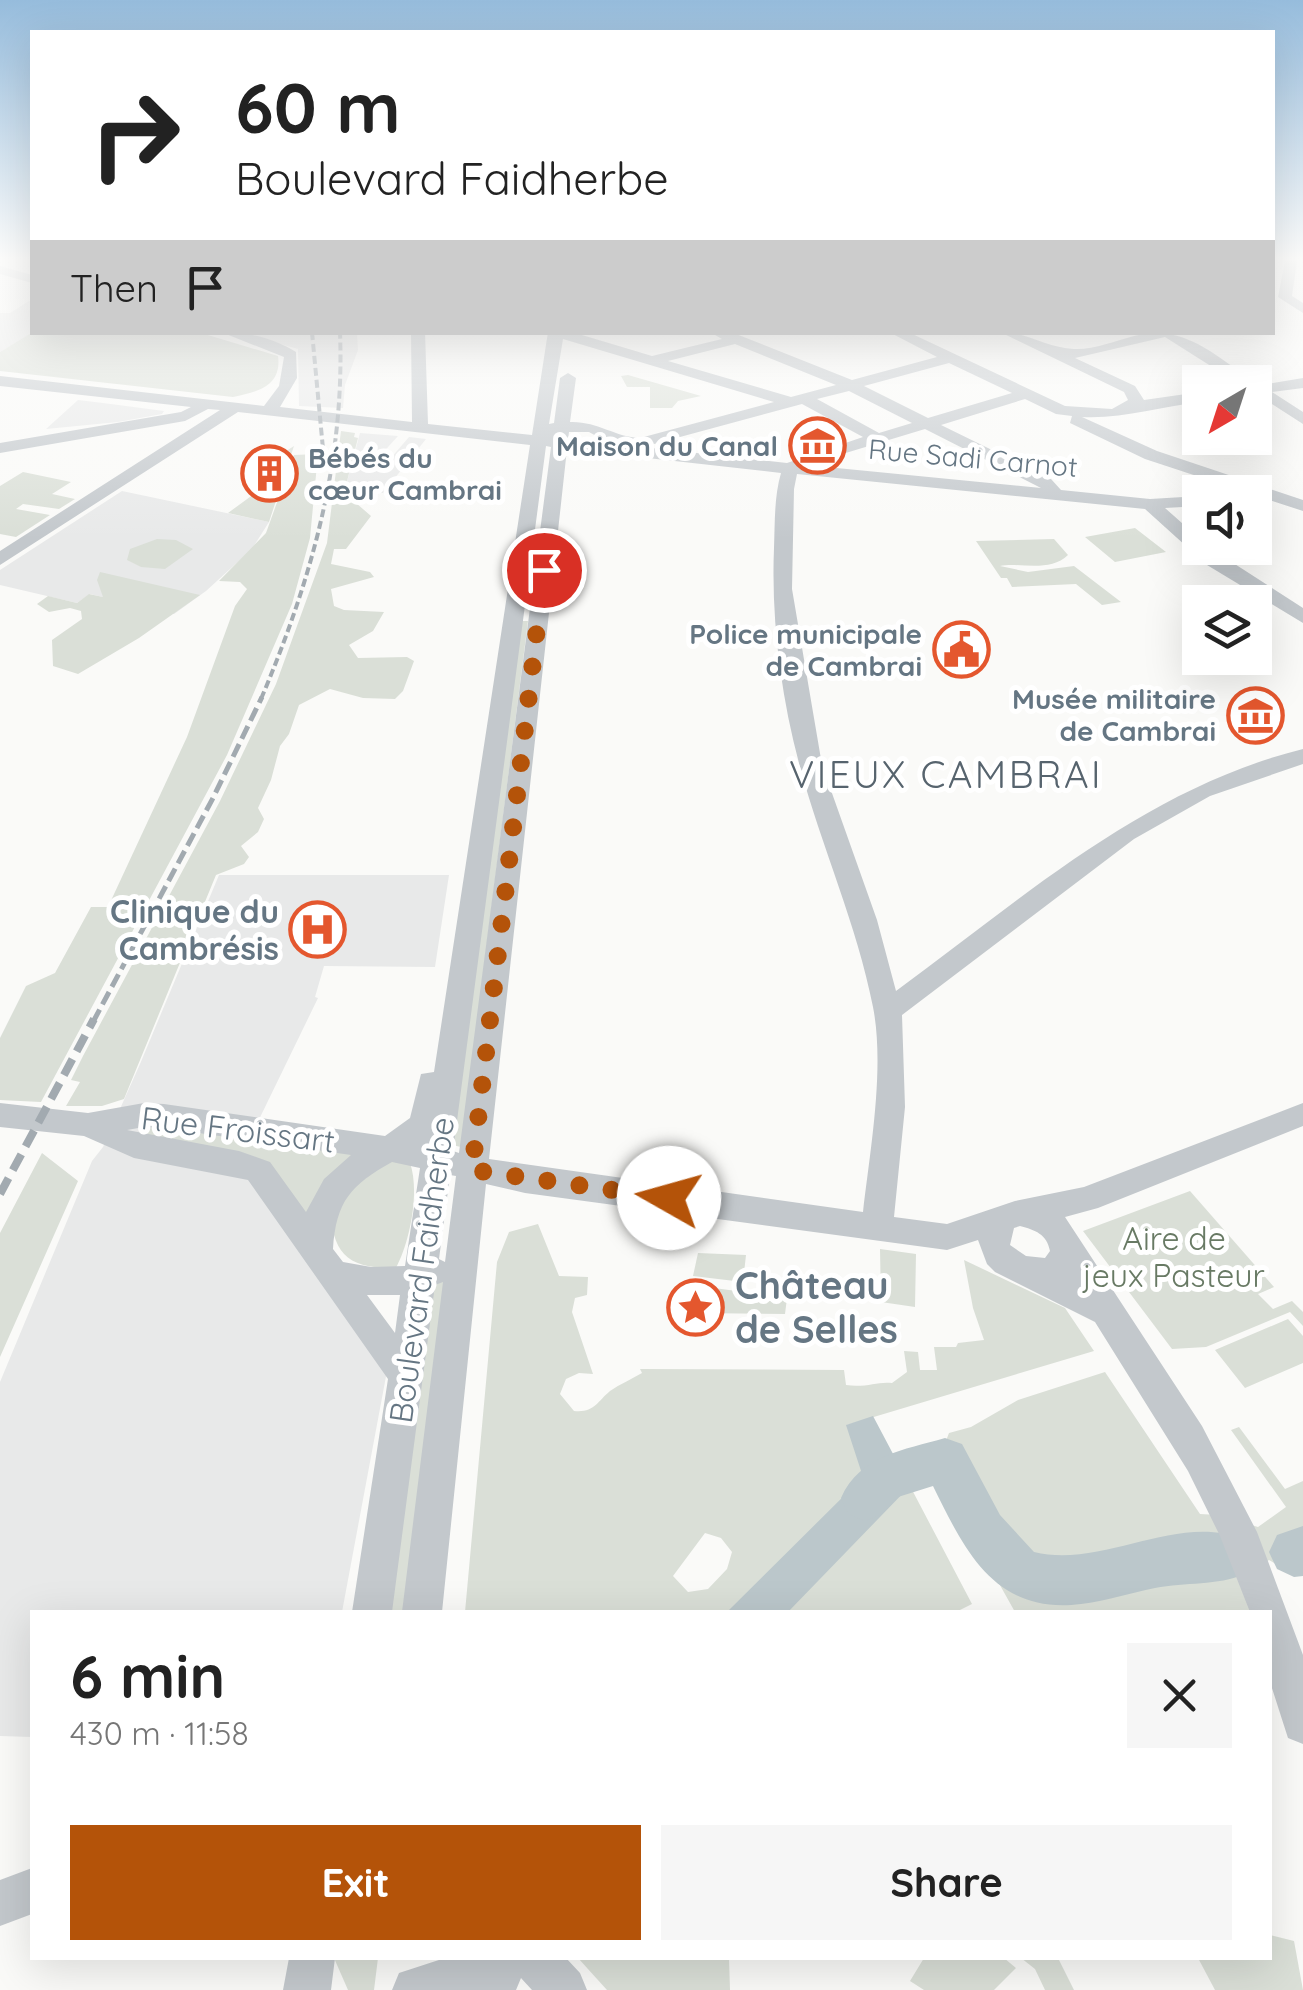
<!DOCTYPE html>
<meta charset="utf-8">
<style>
:root{--surface:#fff;--page:#f6f6f6;--text:#222;--muted:#767676;--accent:#b45309}
body{margin:0;font-family:Quicksand,sans-serif;background:var(--page);color:var(--text);height:100vh;display:flex;flex-direction:column;font-size:38px;white-space:nowrap}
*{box-sizing:border-box;margin:0}
p{font-size:32px;color:var(--muted)}
.icon{flex:none;width:55px;height:55px;fill:none;stroke:currentColor;stroke-width:2;stroke-linecap:round;stroke-linejoin:round}
.map{position:relative;flex:1;overflow:hidden}
.side{position:absolute;left:30px;top:1610px;width:1242px;height:350px;display:flex;flex-direction:column;background:var(--surface);border-radius:0px;box-shadow:0 10px 40px #0002}
.side>*{flex:none}
.hud{position:absolute;left:30px;top:30px;width:1245px;height:305px;border-radius:0px;box-shadow:0 10px 40px #0002;background:#fff;color:var(--text);overflow:hidden}
.needle{width:65px;rotate:219deg}
.buttons{position:absolute;left:1182px;top:365px;display:grid;gap:20px}
.buttons a{display:grid;place-items:center;width:90px;height:90px;border-radius:0px;background:var(--surface);box-shadow:0 10px 40px #0002;font-size:50px}
.pin{position:absolute;display:grid;place-items:center;width:85px;height:85px;color:#fff;margin:-42px;border:5px solid #fff;border-radius:50%;box-shadow:0 2px 10px #0007}
.me{position:absolute;width:110px;margin:-55px;rotate:277deg;stroke-linejoin:round;filter:drop-shadow(0 0 8px #0008)}
.turn{display:flex;align-items:center;gap:35px;height:210px;padding:0 40px;font-size:45px}
.turn .icon{width:130px;height:130px;stroke-width:2.5}
.turn b{display:block;font-size:70px;line-height:85px}
.then{display:flex;align-items:center;height:95px;padding:0 40px;background:#0003;gap:20px;font-size:38px}
.round{display:grid;place-items:center;flex:none;width:105px;height:105px;border-radius:0px;background:var(--page)}
.overview{display:flex;align-items:center;justify-content:space-between;height:170px;padding:0 40px}
h1{font-size:60px;font-weight:800;line-height:75px}
.cta{display:flex;gap:20px;margin-top:auto;padding:20px 40px}
.cta a{flex:1;height:115px;border-radius:0px;background:var(--accent);color:#fff;font-size:40px;font-weight:800;line-height:115px;text-align:center}
.cta a+a{background:var(--page);color:var(--text)}
.map>svg:first-child{display:block}
.built{fill:#e8e9e9}
.green{fill:#dadfd7;fill-rule:evenodd}
.water{fill:#bbc7cb}
.lines{fill:none;stroke-linecap:round;stroke-linejoin:round}
.river{fill:#bbc7cb;fill-rule:evenodd}
.minor{fill:#c3c8cc;fill-rule:evenodd}
.rail-far2{stroke:#a2aab0;stroke-width:4;stroke-dasharray:8 4;stroke-linecap:butt}
.rail-far1{stroke:#a2aab0;stroke-width:5;stroke-dasharray:14 6;stroke-linecap:butt}
.rail{stroke:#a2aab0;stroke-width:8;stroke-dasharray:18 9;stroke-linecap:butt}
.route{stroke:#b45309;stroke-width:18;stroke-dasharray:0 32.4}
.labels{text-anchor:middle;stroke-width:10;stroke-linejoin:round;paint-order:stroke}
.far-poi-label{font-size:28px;font-weight:bold;fill:#657683;stroke:#fff;text-anchor:end}
.far-street-label{font-size:28px;fill:#657683;stroke:#fff}
.poi-label{font-size:32px;font-weight:bold;fill:#657683;stroke:#fff;text-anchor:end}
.street-label{font-size:32px;fill:#657683;stroke:#fff}
.park-label{font-size:32px;fill:#687a64;stroke:#fff}
.quarter-label{font-size:38px;letter-spacing:2.5px;fill:#57646e;stroke:#fff}
.near-poi-label{font-size:38px;font-weight:bold;fill:#657683;stroke:#fff;text-anchor:start}
</style>
<div class="map">
<svg width="1303" height="1990" viewBox="0 0 1303 1990">
<rect width="100%" height="100%" fill="#fafaf8"/>
<path class="built" d="M 29,301 L 32,302 L 33,333 L 0,352 L 0,313 L 10,313 Z
M 242,333 L 357,333 L 358,350 L 345,385 L 343,408 L 299,406 L 298,349 Z
M 78,400 L 103,403 L 164,411 L 162,414 L 118,422 L 46,429 Z
M 360,433 L 398,436 L 379,457 L 390,459 L 409,437 L 426,439 L 383,493 L 344,493 Z
M 122,491 L 269,522 L 252,549 L 206,591 L 174,614 L 90,594 L 77,603 L 0,585 L 0,570 Z
M 219,875 L 449,875 L 435,967 L 324,966 L 315,997 L 318,998 L 235,1169 L 257,1181 L 387,1371 L 342,1612 L 32,1612 L 32,1737 L 0,1736 L 0,1382 L 92,1161 L 103,1147 L 140,1064 Z"/>
<path class="green" d="M 33,332 L 201,333 L 278,356 C 282,386 258,392 233,397 L 0,371 L 0,352 Z
M 628,375 L 701,396 L 678,401 L 672,408 L 650,408 L 650,387 L 627,387 L 621,376 Z
M 341,431 L 355,433 L 354,437 L 358,438 L 342,501 L 356,503 L 371,516 L 346,549 L 334,549 L 331,564 L 370,572 L 374,577 L 331,589 L 334,606 L 344,610 L 384,612 L 373,631 L 349,645 L 358,658 L 407,657 L 414,661 L 403,691 L 395,699 L 363,698 L 330,689 L 299,705 L 289,734 L 280,746 L 271,780 L 258,808 L 264,819 L 258,832 L 241,846 L 249,857 L 244,864 L 216,875 L 124,1099 L 102,1106 L 66,1106 L 80,1082 L 71,1080 L 83,1056 L 220,801 L 276,684 L 327,543 Z
M 294,446 L 269,522 L 228,513 L 284,472 L 263,466 Z
M 318,454 L 310,538 L 292,604 L 227,755 L 41,1102 L 0,1100 L 0,1038 L 26,986 L 55,973 L 91,907 L 108,907 L 187,737 L 235,606 L 247,589 L 240,582 L 219,581 L 266,533 L 294,455 Z
M 23,472 L 71,482 L 52,494 L 75,499 L 59,509 L 23,504 L 16,509 L 50,515 L 16,537 L 0,534 L 0,486 Z
M 1135,528 L 1166,552 L 1115,562 L 1085,537 Z
M 157,539 L 176,540 L 193,549 L 165,569 L 141,567 L 127,560 L 130,549 Z
M 1054,539 L 1068,555 C 1050,573 1019,562 1000,566 L 1028,572 L 1074,566 L 1121,602 L 1102,605 L 1076,584 L 1012,587 L 1007,578 L 1001,578 L 976,541 Z
M 100,572 L 200,595 L 139,638 L 78,674 L 53,666 L 52,640 L 82,619 L 81,611 L 70,608 L 49,612 L 37,604 L 48,596 L 77,603 L 89,594 L 103,597 L 97,580 Z
M 522,621 L 528,621 L 461,1147 L 452,1145 Z
M 144,1125 L 364,1152 L 310,1218 L 273,1171 L 138,1134 Z
M 42,1153 L 78,1181 L 0,1357 L 0,1233 Z
M 388,1161 L 410,1163 C 420,1191 410,1242 396,1268 C 346,1269 332,1253 330,1205 Z
M 1190,1191 L 1274,1287 L 1258,1294 L 1273,1309 L 1292,1301 L 1303,1312 L 1303,1326 L 1290,1312 L 1206,1347 L 1172,1349 L 1083,1231 Z
M 538,1224 L 559,1276 L 588,1277 L 587,1295 L 575,1298 L 572,1312 L 593,1374 L 579,1373 L 566,1379 L 560,1394 L 574,1411 C 594,1413 597,1402 610,1391 C 620,1384 632,1379 642,1373 L 640,1369 L 844,1370 L 846,1385 C 866,1388 878,1381 892,1383 L 907,1372 L 904,1351 L 918,1352 L 920,1370 L 937,1370 L 934,1347 L 956,1347 L 958,1343 L 984,1340 L 973,1308 L 964,1260 L 1065,1308 L 1094,1351 L 847,1425 L 864,1477 L 910,1486 L 972,1604 L 956,1612 L 465,1612 L 497,1262 L 509,1232 ZM 705,1533 L 721,1538 L 732,1552 L 727,1569 L 708,1589 L 688,1592 L 673,1576 Z
M 880,1249 L 916,1254 L 915,1307 L 881,1302 Z
M 698,1253 L 746,1255 L 743,1282 L 693,1276 Z
M 446,1279 L 405,1612 L 386,1612 L 432,1286 Z
M 692,1285 L 787,1298 L 785,1314 L 692,1313 Z
M 1288,1319 L 1303,1336 L 1303,1363 L 1245,1388 L 1215,1350 Z
M 1105,1372 L 1200,1514 L 1218,1515 L 1258,1527 L 1286,1507 L 1231,1430 L 1239,1427 L 1285,1489 L 1303,1481 L 1303,1575 L 1295,1576 L 1269,1560 L 1248,1575 L 1262,1612 L 1015,1612 L 935,1469 L 949,1433 L 971,1427 L 1018,1400 Z
M 1270,1935 L 1294,1941 L 1303,1990 L 1215,1990 L 1198,1958 L 1270,1958 Z
M 334,1958 L 378,1958 L 374,1990 L 348,1990 Z
M 578,1958 L 729,1958 L 730,1990 L 607,1990 Z
M 924,1958 L 1004,1958 L 1016,1968 L 994,1990 L 924,1990 L 910,1981 Z
M 1021,1958 L 1058,1958 L 1074,1990 L 1045,1990 L 1035,1969 Z"/>
<path class="water" d="M 873,1416 L 910,1486 L 788,1612 L 727,1612 L 863,1477 L 846,1425 Z"/>
<g class="lines">
<path class="river" d="M 945,1438 L 962,1444 L 1000,1515 L 1034,1552 C 1104,1569 1178,1511 1245,1540 L 1253,1557 L 1245,1574 C 1217,1586 1186,1582 1155,1588 C 1130,1593 1106,1601 1081,1604 C 995,1615 965,1551 933,1486 L 898,1497 L 882,1514 L 865,1521 L 848,1514 L 841,1498 C 860,1455 904,1450 945,1438 Z
M 1303,1526 L 1303,1576 L 1294,1577 L 1277,1569 L 1269,1552 L 1277,1535 Z"/>
<path class="minor" d="M 1285,261 L 1297,261 L 1292,296 L 1303,303 L 1303,313 L 1278,297 Z
M 0,266 L 32,275 L 32,283 L 0,274 Z
M 221,332 C 249,332 273,338 296,352 L 297,378 L 280,407 L 412,422 L 411,332 L 425,332 L 428,424 L 532,435 L 548,332 L 572,332 L 652,356 L 722,339 L 710,332 L 731,332 L 852,380 L 937,357 L 889,332 L 908,332 L 1065,406 L 1112,409 L 1128,400 L 1124,392 L 1000,332 C 1027,332 1047,348 1074,349 C 1093,350 1115,341 1134,336 C 1184,324 1211,353 1251,379 L 1253,382 L 1236,382 L 1165,337 L 1075,358 L 1135,386 L 1144,400 L 1200,392 L 1200,402 C 1160,407 1122,419 1082,417 L 1157,451 L 1303,500 L 1303,511 L 1145,459 L 1070,423 L 1072,416 L 1056,414 L 1025,399 L 941,425 L 1051,479 L 1061,490 L 1150,499 L 1200,496 L 1200,506 L 1165,508 L 1200,539 L 1200,548 L 1210,548 L 1303,608 L 1303,623 L 1207,565 L 1145,509 L 797,474 L 794,489 L 792,589 L 822,765 L 877,920 L 896,991 C 1024,897 1146,788 1303,749 L 1303,764 L 1210,796 L 1134,839 L 902,1015 L 905,1107 L 894,1217 L 947,1224 L 1015,1201 L 1084,1187 L 1303,1103 L 1303,1126 L 1098,1208 L 1065,1217 L 1202,1426 L 1257,1532 L 1303,1655 L 1303,1744 L 1288,1738 L 1270,1682 L 1270,1612 L 1250,1612 L 1220,1536 L 1188,1471 L 1095,1322 L 995,1272 L 987,1264 L 978,1240 L 947,1250 L 525,1193 L 486,1184 L 442,1612 L 402,1612 L 443,1282 L 435,1285 L 392,1612 L 352,1612 L 388,1379 L 248,1180 L 134,1158 L 84,1136 L 0,1127 L 0,1103 L 88,1113 L 144,1103 L 164,1104 L 385,1136 L 410,1118 L 421,1074 L 434,1072 L 530,445 L 238,412 L 0,565 L 0,551 L 220,410 L 208,409 L 185,421 L 0,453 L 0,443 L 181,412 L 191,407 L 0,386 L 0,376 L 264,406 L 279,386 L 284,357 ZM 563,339 L 774,402 L 640,438 C 615,437 597,421 570,422 L 576,378 L 568,373 L 560,378 L 554,423 L 549,424 ZM 735,344 L 836,385 L 791,397 L 668,361 ZM 949,363 L 1012,393 L 928,418 L 864,386 ZM 849,391 L 912,423 L 879,433 L 817,399 ZM 802,404 L 863,437 L 787,463 L 643,447 ZM 925,429 L 1039,487 L 1041,488 L 806,465 ZM 569,432 L 589,432 L 609,443 L 568,439 ZM 546,446 L 551,447 L 459,1153 L 453,1151 ZM 567,449 L 781,473 C 774,497 775,523 774,548 C 771,620 781,697 800,767 C 822,848 857,925 873,1007 C 885,1068 870,1151 863,1212 L 489,1159 ZM 144,1127 L 164,1128 L 351,1155 L 324,1179 L 306,1212 L 270,1162 L 239,1151 L 127,1130 ZM 392,1162 L 420,1168 L 405,1266 L 371,1267 L 343,1262 L 333,1249 C 336,1201 351,1185 392,1162 ZM 450,1175 L 456,1176 L 445,1262 L 439,1259 ZM 1020,1226 C 1035,1230 1047,1234 1050,1251 L 1045,1258 L 1026,1256 L 1010,1245 L 1014,1228 ZM 367,1295 L 400,1295 L 395,1333 Z
M 1303,378 L 1303,388 L 1272,392 L 1303,412 L 1303,424 L 1255,393 L 1261,385 Z
M 32,1868 L 32,1914 L 0,1926 L 0,1880 Z
M 289,1958 L 335,1958 L 331,1990 L 283,1990 Z
M 445,1958 L 566,1958 L 580,1973 L 587,1990 L 532,1990 L 521,1978 L 516,1990 L 392,1990 L 399,1973 Z"/>
<path class="rail-far2" d="M 312,332 L 323,449
M 261,699 C 311,581 345,462 340,332"/>
<path class="rail-far1" d="M 93,1022 L 213,798 L 262,697"/>
<path class="rail" d="M 0,1194 L 94,1019"/>
</g>
<linearGradient id="sky" x2="0" y2="1"><stop stop-color="#96bcdc"/><stop offset="0.48" stop-color="#fdfdfc"/><stop offset="1" stop-color="#fdfdfc" stop-opacity="0"/></linearGradient>
<rect width="1303" height="539" fill="url(#sky)"/>
<g class="lines">
<path class="route" d="M 544,570 L 472,1170 L 669,1198"/>
</g>
<defs>
<symbol id="museum-ring" viewBox="-11 -11 22 22"><circle r="9.5" fill="#fff" stroke="#e4572e" stroke-width="1.5"/><path d="M0-6L6-3V-2H-6V-3ZM-5-1h2V3h-2ZM-1-1h2V3h-2ZM3-1h2V3H3ZM-6 4H6V6H-6Z" fill="#e4572e"/></symbol>
<symbol id="building-ring" viewBox="-11 -11 22 22"><circle r="9.5" fill="#fff" stroke="#e4572e" stroke-width="1.5"/><path d="M-4-6H4V6H1V3H-1V6H-4ZM-2.5-4.3h1.7v1.8h-1.7ZM.8-4.3h1.7v1.8H.8ZM-2.5-1h1.7V.8h-1.7ZM.8-1h1.7V.8H.8Z" fill="#e4572e"/></symbol>
<symbol id="civic-ring" viewBox="-11 -11 22 22"><circle r="9.5" fill="#fff" stroke="#e4572e" stroke-width="1.5"/><path d="M-.6-6.5H3V-4.5H.6V-3L4-1V1h2V6H-6V1h2V-1L-.6-3ZM-1.2 2.5V6h2.4V2.5Z" fill="#e4572e"/></symbol>
<symbol id="hospital-ring" viewBox="-11 -11 22 22"><circle r="9.5" fill="#fff" stroke="#e4572e" stroke-width="1.5"/><path d="M-5-5h3v3.5h4V-5h3V5h-3V1.5h-4V5h-3Z" fill="#e4572e"/></symbol>
<symbol id="sight-ring" viewBox="-11 -11 22 22"><circle r="9.5" fill="#fff" stroke="#e4572e" stroke-width="1.5"/><path d="M0-6L1.8-2.2L6-1.7L2.9 1.2L3.7 5.4L0 3.3L-3.7 5.4L-2.9 1.2L-6-1.7L-1.8-2.2Z" fill="#e4572e"/></symbol>
</defs>
<g fill-rule="evenodd">
<use href="#museum-ring" x="786" y="414" width="63" height="63"/>
<use href="#building-ring" x="238" y="442" width="63" height="63"/>
<use href="#civic-ring" x="930" y="618" width="63" height="63"/>
<use href="#museum-ring" x="1224" y="684" width="63" height="63"/>
<use href="#hospital-ring" x="286" y="898" width="63" height="63"/>
<use href="#sight-ring" x="664" y="1276" width="63" height="63"/>
</g>
<g class="labels">
<g class="far-poi-label">
<text x="778" y="456">Maison du Canal</text>
<text x="308" y="468" text-anchor="start">Bébés du<tspan x="308" dy="32">cœur Cambrai</tspan></text>
<text x="922" y="644">Police municipale<tspan x="922" dy="32">de Cambrai</tspan></text>
<text x="1216" y="709">Musée militaire<tspan x="1216" dy="32">de Cambrai</tspan></text>
</g>
<g class="far-street-label">
<text transform="translate(973 458) rotate(5)" y="10">Rue Sadi Carnot</text>
</g>
<g class="poi-label">
<text x="279" y="923">Clinique du<tspan x="279" dy="37">Cambrésis</tspan></text>
</g>
<g class="street-label">
<text transform="translate(238 1130) rotate(7)" y="11">Rue Froissart</text>
<text transform="translate(422 1270) rotate(-82)" y="11">Boulevard Faidherbe</text>
</g>
<g class="park-label">
<text x="1174" y="1250">Aire de<tspan x="1174" dy="37">jeux Pasteur</tspan></text>
</g>
<g class="quarter-label">
<text x="946" y="788">VIEUX CAMBRAI</text>
</g>
<g class="near-poi-label">
<text x="735" y="1299">Château<tspan x="735" dy="44">de Selles</tspan></text>
</g>
</g>
</svg>
<div class="buttons">
<a><svg class="needle" viewBox="-14 -14 28 28"><path d="M0-13l5 13h-10z" fill="#e53935"/><path d="M0 13l5-13h-10z" fill="#767676"/></svg></a>
<a><svg class="icon" aria-label="sound" viewBox="0 0 24 24"><path d="M4 9h4l5-4v14l-5-4H4zM17 9q2 3 0 6"/></svg></a>
<a><svg class="icon" aria-label="layers" viewBox="0 0 24 24"><path d="M12 4l9 5-9 5-9-5zM3 14l9 5 9-5"/></svg></a>
</div>
<div class="pin" style="left:544px;top:570px;background:#d93025"><svg class="icon" aria-label="arrive" viewBox="0 0 24 24"><path d="M6 21V4h12l-3 4 3 4H6"/></svg></div>
<svg class="me" style="left:669px;top:1198px" viewBox="-20 -20 40 40"><circle r="19" fill="#fff"/><path d="M0-13L10 11 0 6-10 11z" fill="#b45309"/></svg>
<div class="hud">
<div class="turn"><svg class="icon" aria-label="right" viewBox="0 0 24 24"><path d="M7 20v-9h11M14 6l5 5-5 5"/></svg><div><b>60 m</b>Boulevard Faidherbe</div></div>
<div class="then">Then<svg class="icon" aria-label="arrive" viewBox="0 0 24 24"><path d="M6 21V4h12l-3 4 3 4H6"/></svg></div>
</div>
<section class="side">
<div class="overview"><div><h1>6 min</h1><p>430 m · 11:58</p></div><a class="round"><svg class="icon" aria-label="close" viewBox="0 0 24 24"><path d="M6 6l12 12M18 6L6 18"/></svg></a></div>
<div class="cta"><a>Exit</a><a>Share</a></div>
</section>
</div>
